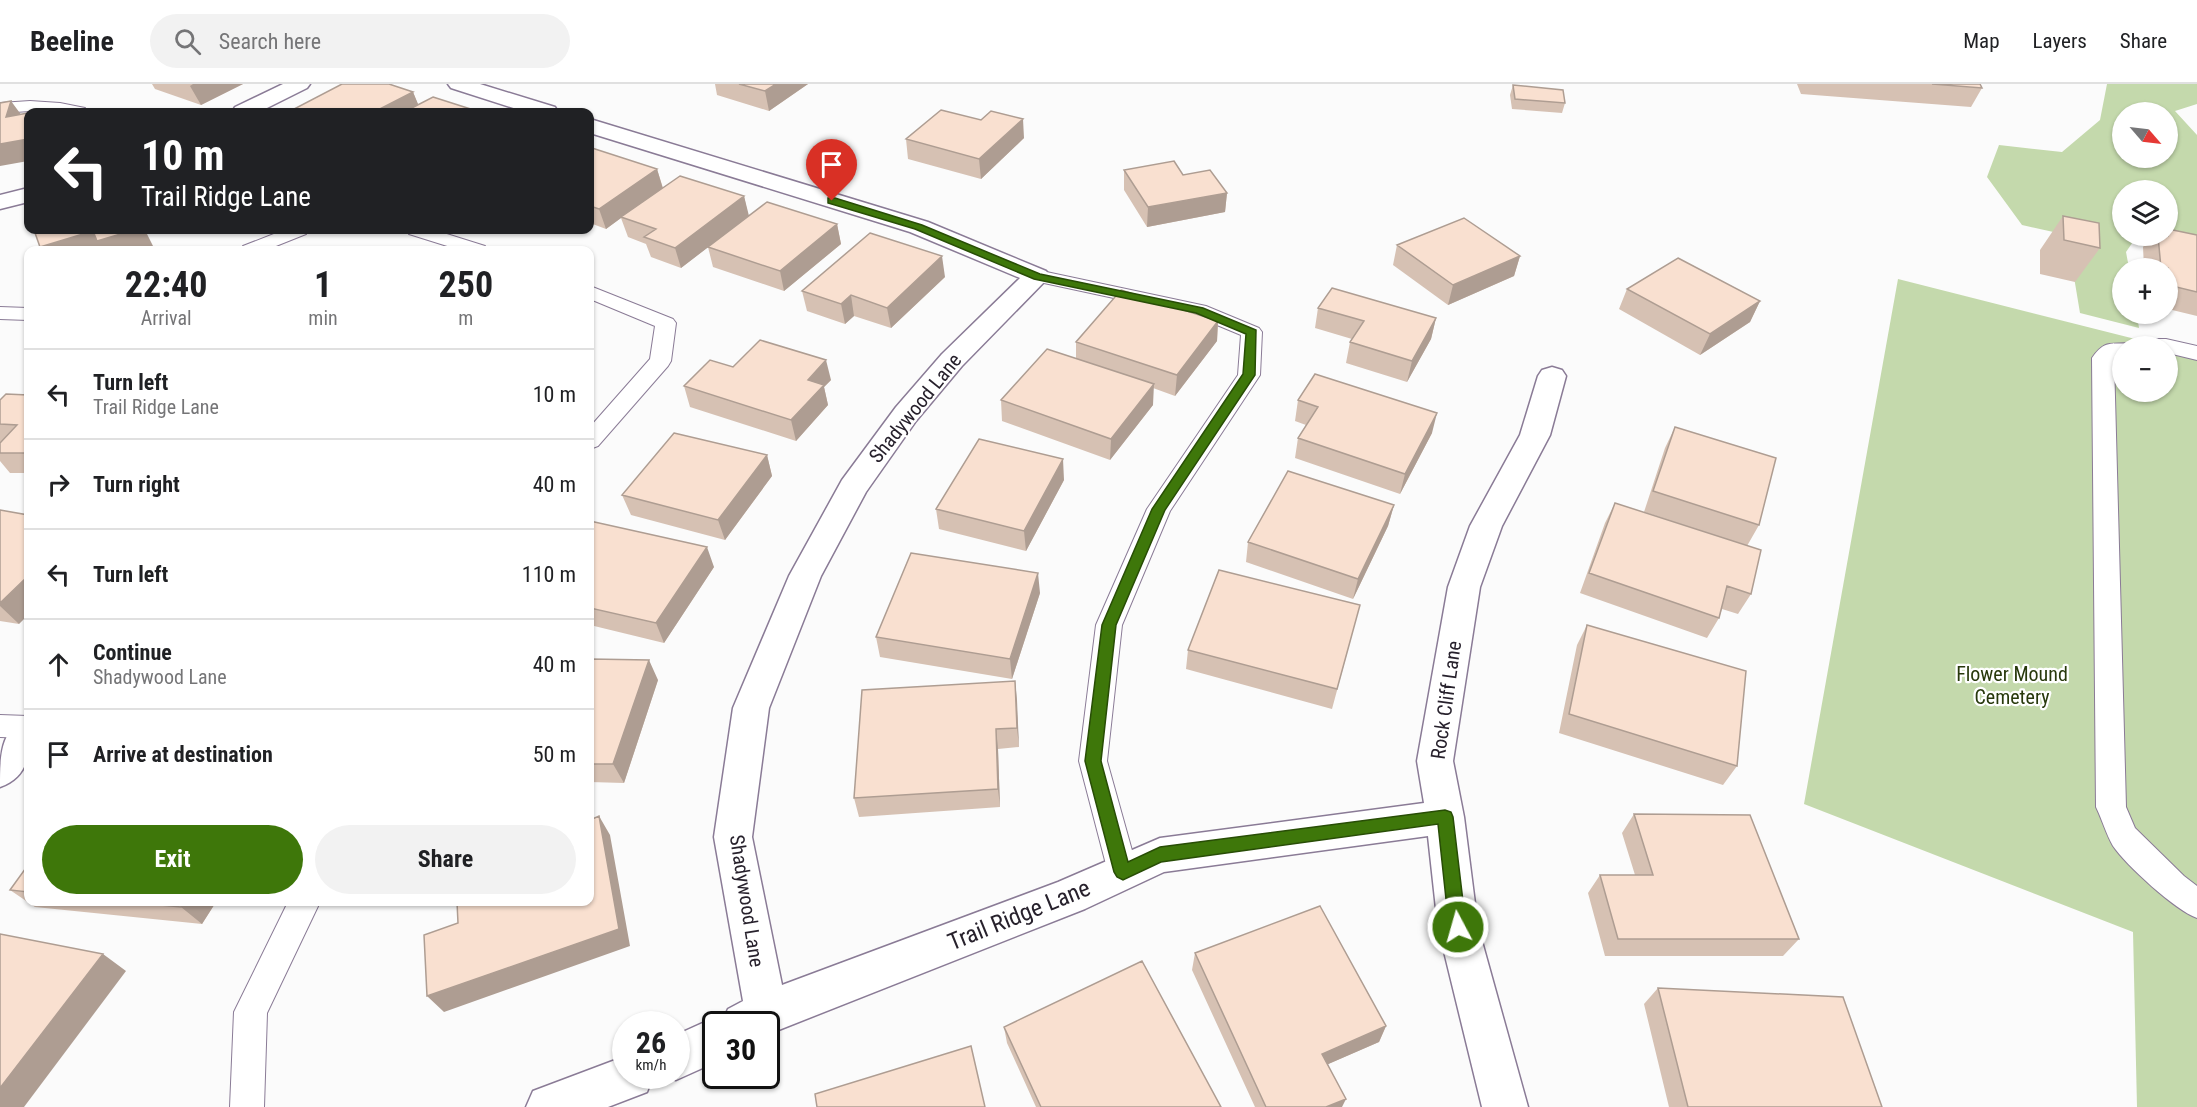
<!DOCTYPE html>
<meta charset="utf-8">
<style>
:root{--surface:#fff;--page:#f2f2f2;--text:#202124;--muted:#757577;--line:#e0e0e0;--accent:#3e770a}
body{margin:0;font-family:"Roboto Condensed",sans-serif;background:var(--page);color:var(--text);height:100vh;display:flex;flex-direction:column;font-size:22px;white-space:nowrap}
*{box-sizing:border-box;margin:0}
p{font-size:20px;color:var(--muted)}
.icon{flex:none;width:33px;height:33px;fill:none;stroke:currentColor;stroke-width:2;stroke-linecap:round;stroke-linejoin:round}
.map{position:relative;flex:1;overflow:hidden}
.details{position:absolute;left:24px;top:162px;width:570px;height:660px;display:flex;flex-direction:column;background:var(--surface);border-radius:12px;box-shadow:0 2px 4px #0004}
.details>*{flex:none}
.top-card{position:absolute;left:24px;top:24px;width:570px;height:126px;border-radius:12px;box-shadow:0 2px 4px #0004;background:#202124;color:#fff;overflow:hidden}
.needle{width:39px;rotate:118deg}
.fabs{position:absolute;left:2112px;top:18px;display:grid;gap:12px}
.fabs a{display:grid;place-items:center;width:66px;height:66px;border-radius:50%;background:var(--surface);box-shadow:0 2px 4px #0004;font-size:30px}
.speed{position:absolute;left:612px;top:927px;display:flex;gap:12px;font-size:30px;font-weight:700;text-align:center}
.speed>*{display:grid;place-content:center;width:78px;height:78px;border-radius:50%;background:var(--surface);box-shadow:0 2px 4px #0004;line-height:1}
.speed small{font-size:15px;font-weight:400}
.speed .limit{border:3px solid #111;border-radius:9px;background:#fff;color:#111}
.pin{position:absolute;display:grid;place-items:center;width:51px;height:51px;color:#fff;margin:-62px -26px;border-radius:50% 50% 50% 0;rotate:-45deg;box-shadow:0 0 6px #0007}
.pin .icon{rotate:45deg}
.me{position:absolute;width:66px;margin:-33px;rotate:354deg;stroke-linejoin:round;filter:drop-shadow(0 0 4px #0008)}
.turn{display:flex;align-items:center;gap:21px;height:126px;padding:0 18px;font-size:27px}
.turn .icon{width:78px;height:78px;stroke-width:2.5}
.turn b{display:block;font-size:42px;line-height:51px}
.eta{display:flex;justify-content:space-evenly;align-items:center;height:102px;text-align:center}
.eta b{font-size:36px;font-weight:700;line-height:42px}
.button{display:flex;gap:12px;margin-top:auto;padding:12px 18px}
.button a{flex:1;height:69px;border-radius:36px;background:var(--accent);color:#fff;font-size:24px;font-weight:700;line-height:69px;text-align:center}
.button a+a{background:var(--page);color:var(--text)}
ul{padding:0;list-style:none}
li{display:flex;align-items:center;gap:18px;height:90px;padding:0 18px;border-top:2px solid var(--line)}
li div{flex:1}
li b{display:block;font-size:22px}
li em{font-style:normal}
header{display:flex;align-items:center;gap:36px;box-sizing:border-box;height:84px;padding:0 30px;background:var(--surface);border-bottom:2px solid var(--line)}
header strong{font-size:28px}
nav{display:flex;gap:33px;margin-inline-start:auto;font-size:21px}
.search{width:420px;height:54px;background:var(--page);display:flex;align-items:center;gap:15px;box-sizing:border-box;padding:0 21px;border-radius:33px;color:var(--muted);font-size:22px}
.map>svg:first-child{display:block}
.green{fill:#c4d9ac;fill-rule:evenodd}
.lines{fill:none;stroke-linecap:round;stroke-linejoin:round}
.lane-casing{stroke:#8a7b96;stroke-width:2}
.street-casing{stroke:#8a7b96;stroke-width:3}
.lane{fill:#fff;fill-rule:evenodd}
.street{fill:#fff;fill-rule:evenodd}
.wall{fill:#d6c1b3}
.shaded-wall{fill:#ae9d92}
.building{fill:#f9e0d0;stroke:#ae9d92;stroke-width:1.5}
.route{fill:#3e770a;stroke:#284d06;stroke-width:1.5}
.labels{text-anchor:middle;stroke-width:4.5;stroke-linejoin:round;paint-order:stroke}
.street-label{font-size:20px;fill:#27212c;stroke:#fff}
.park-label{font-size:20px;fill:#28390c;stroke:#fff}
.near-street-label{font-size:24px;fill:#27212c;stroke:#fff}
</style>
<header>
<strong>Beeline</strong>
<div class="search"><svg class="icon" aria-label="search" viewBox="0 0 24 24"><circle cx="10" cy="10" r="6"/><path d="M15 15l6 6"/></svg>Search here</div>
<nav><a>Map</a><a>Layers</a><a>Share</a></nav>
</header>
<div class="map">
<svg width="2197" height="1023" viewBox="0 0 2197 1023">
<rect width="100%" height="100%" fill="#fbfbfb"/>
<path class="green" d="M 2107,0 L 2197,0 L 2197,20 L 2175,27 L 2197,51 L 2197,154 L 2168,151 L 2168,106 L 2122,106 L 2122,152 L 2137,152 L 2126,168 L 2129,184 L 2122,184 L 2122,230 L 2137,230 L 2139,244 L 2080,229 L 2067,151 L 2022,141 L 1987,93 L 1999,61 L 2062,68 L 2100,36 ZM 2122,28 L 2168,28 L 2168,74 L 2122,74 Z
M 1898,195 L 2163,262 L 2122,262 L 2122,308 L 2168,308 L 2168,264 L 2197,271 L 2197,1023 L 2137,1023 L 2133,848 L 1804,720 Z"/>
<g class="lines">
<defs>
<path id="lane" d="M 30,17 L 60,19 L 85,24 L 87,28 L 30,27 L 0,29 L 0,19 Z
M 284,146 L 308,146 L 306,150 L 266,166 L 240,166 L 243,162 Z
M 407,146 L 434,146 L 485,162 L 488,166 L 460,166 L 409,150 Z
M 1037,186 L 1206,222 L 1259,244 L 1262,248 L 1260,291 L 1170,427 L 1122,541 L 1107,677 L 1138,788 L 1134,798 L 1123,802 L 1112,798 L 1108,788 L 1079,677 L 1096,541 L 1147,425 L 1238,291 L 1241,251 L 1193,231 L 1030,196 L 1027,192 L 1030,188 Z
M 590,202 L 673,235 L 676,239 L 671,277 L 668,282 L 598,362 L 590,365 L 590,343 L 650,275 L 655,242 L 590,215 Z
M 0,223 L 28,224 L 28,236 L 0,235 Z
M 2138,255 L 2166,255 L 2197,262 L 2197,276 L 2168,269 L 2168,262 L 2122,262 L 2122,270 L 2114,276 L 2126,723 L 2135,744 L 2184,792 L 2197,802 L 2197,834 C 2175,826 2126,781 2113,762 C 2106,750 2102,735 2096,723 L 2092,274 C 2105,255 2111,261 2129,259 C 2132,259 2135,256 2138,255 Z
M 0,631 L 28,632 L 28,654 L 0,653 Z
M 288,818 L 320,818 L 267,929 L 264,1023 L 230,1023 L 234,928 Z"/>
<path id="street" d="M 283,0 L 310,0 L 307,4 L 259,28 L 232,28 L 235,23 Z
M 448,0 L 480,0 L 555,23 L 558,28 L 526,28 L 451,4 Z
M 590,35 L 928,138 L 1046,187 L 1050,192 L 962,282 L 916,337 L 866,408 L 821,492 L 769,624 L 752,753 L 782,901 L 1058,798 L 1160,754 L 1424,719 L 1417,677 L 1448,503 L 1470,442 L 1520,351 L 1538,292 L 1542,286 L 1552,283 L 1562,286 L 1566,292 L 1550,351 L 1502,442 L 1480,503 L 1453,677 L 1464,733 L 1478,843 L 1528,1023 L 1482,1023 L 1438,843 L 1428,752 L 1164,788 L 1085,825 L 766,951 L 766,940 L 716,940 L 716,978 L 676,996 L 665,992 L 676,992 L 676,951 L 716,933 L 723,936 L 728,925 L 743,917 L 714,753 L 733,624 L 789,492 L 842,396 L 896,323 L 942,270 L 1020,194 L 910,148 L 590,49 Z
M 28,104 L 28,118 L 0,125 L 0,111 Z
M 28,633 C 31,662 32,692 0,703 C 0,673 0,645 28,633 Z
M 626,972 L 626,992 L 653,992 L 647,1008 L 608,1023 L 526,1023 L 533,1007 Z"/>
</defs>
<use href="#lane" class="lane-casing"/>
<use href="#street" class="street-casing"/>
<use href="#lane" class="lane"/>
<use href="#street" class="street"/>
</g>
<path class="wall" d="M 152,0 L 243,0 L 201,21 L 155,5 Z
M 715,0 L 808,0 L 769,27 L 717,11 Z
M 1797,0 L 1980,0 L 1982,4 L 1971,23 L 1801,10 Z
M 1513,1 L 1565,19 L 1562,29 L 1512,25 L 1510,11 Z
M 413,8 L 418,21 L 480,28 L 296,28 L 294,25 Z
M 1024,54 L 981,95 L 908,75 L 906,55 Z
M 590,66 L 657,85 L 663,104 L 744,112 L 748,131 L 837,140 L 841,160 L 784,207 L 713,183 L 708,163 L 681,184 L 651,173 L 646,160 L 628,153 L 621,134 L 606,145 L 590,139 Z
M 1124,86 L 1183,91 L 1227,109 L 1225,128 L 1147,143 L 1124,106 Z
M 2063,132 L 2100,164 L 2075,198 L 2040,190 L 2040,166 Z
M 2197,151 L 2197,232 L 2168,225 L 2168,184 L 2144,184 L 2143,163 L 2151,152 Z
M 1397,161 L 1520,172 L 1514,192 L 1448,221 L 1393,181 Z
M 945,193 L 891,244 L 854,232 L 845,240 L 807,227 L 802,207 Z
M 1627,205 L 1760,217 L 1750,238 L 1700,271 L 1619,225 Z
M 1318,224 L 1436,234 L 1431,255 L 1407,298 L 1346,279 L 1350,258 L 1352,255 L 1315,244 Z
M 1218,237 L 1217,257 L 1175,312 L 1153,304 L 1153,321 L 1110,376 L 1002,337 L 1001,316 L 1076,274 L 1076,258 Z
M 733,283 L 831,296 L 824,303 L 828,321 L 796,357 L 690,323 L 684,302 Z
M 28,311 L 28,389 L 10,389 L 0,377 L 0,316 Z
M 1298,316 L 1432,349 L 1400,410 L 1295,374 L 1298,354 L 1306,341 L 1295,337 Z
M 1675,343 L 1759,441 L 1747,462 L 1644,428 L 1665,364 Z
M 767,371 L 772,392 L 725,456 L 631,431 L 622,411 Z
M 1064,396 L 1026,467 L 939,445 L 936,425 Z
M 1615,419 L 1751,510 L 1738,530 L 1722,525 L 1719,534 L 1707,554 L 1580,509 L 1605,439 Z
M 1394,421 L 1388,442 L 1353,515 L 1246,478 L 1248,458 Z
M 0,426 L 19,540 L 0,537 Z
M 590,437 L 714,483 L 664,559 L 590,541 Z
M 1040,509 L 1012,595 L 880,573 L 876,553 Z
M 1360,521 L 1332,625 L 1186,585 L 1188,566 Z
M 1587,541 L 1737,682 L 1723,701 L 1559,649 L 1577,561 Z
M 590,575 L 658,596 L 624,699 L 590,698 Z
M 1015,597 L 1019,663 L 998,665 L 1000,723 L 859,733 L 854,714 Z
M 1634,730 L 1799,855 L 1783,872 L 1605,872 L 1588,809 L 1600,791 L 1635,791 L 1622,749 Z
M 28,781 L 28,818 L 216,818 L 202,840 L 35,823 L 10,806 Z
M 1195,869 L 1386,942 L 1379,958 L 1328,980 L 1342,1023 L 1255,1023 L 1192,886 Z
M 1658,904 L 1882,1023 L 1669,1023 L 1644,920 Z
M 1004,943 L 1221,1023 L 1036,1023 L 1007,959 Z"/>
<path class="shaded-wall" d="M 193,0 L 243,0 L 201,21 L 190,2 Z
M 776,0 L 808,0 L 769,27 L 765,7 Z
M 413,8 L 421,27 L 418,28 L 374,28 Z
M 11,17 L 25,36 L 6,33 Z
M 1023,35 L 1024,54 L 981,95 L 979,75 Z
M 28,55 L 28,77 L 0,82 L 0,60 Z
M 657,85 L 663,105 L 621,133 L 621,134 L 606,145 L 599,125 Z
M 1227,109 L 1225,128 L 1147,143 L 1148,123 Z
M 744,112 L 749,132 L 681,184 L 675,164 Z
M 837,140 L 841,160 L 784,207 L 780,187 Z
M 145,146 L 154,164 L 145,166 L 43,166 L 40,163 L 93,147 Z
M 942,172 L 945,193 L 891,244 L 887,224 Z
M 1520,172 L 1514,192 L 1448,221 L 1453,201 Z
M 851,211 L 854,232 L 845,240 L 841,220 Z
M 1760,217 L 1750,238 L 1700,271 L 1710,250 Z
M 1436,234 L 1431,255 L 1407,298 L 1412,277 Z
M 1218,237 L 1217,257 L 1175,312 L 1177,291 Z
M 826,276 L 831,296 L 824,303 L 828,321 L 796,357 L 791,336 L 808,296 Z
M 1154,300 L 1153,321 L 1110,376 L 1111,355 Z
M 1437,329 L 1432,349 L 1400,410 L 1405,390 Z
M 767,371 L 772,392 L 725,456 L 718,436 Z
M 1063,375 L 1064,396 L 1026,467 L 1024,447 Z
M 1394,421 L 1388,442 L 1353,515 L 1358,495 Z
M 707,463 L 714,483 L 664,559 L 656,539 Z
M 1038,489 L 1040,509 L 1012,595 L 1010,575 Z
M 28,492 L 28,531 L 19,540 L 0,522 L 0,519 Z
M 649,576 L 658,596 L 624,699 L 613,680 Z
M 1015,597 L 1017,616 L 1019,663 L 1017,644 Z
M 996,645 L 998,665 L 1000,723 L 998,705 Z
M 599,732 L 610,751 L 630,862 L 444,928 L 427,912 Z
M 184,818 L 216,818 L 202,840 L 181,823 Z
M 103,870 L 126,887 L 24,1023 L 0,1023 L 0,1004 Z
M 1386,942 L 1379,958 L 1317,985 L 1322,970 Z
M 1346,1015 L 1342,1023 L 1326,1023 Z"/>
<path class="building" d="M 342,0 L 389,0 L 413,8 L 374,28 L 305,28 L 294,25 Z
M 739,0 L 776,0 L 765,7 Z
M 1932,0 L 1980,0 L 1982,4 Z
M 1513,1 L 1563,6 L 1565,19 L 1515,15 Z
M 433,13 L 480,28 L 404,28 Z
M 11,17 L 6,33 L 28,29 L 28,55 L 0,60 L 0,19 Z
M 48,26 L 48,28 L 31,28 Z
M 941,26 L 981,36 L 991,27 L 1023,35 L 979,75 L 906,55 Z
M 592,64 L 657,85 L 599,125 L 590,122 L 590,66 Z
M 1174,77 L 1183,91 L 1210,86 L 1227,109 L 1148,123 L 1124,86 Z
M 680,92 L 744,112 L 675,164 L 644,153 L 656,145 L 621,133 Z
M 767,118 L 837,140 L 780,187 L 708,163 Z
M 28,123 L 28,132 L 25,124 Z
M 2063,132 L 2099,139 L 2100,164 L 2064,156 Z
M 1464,134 L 1520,172 L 1453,201 L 1397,161 Z
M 2168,145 L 2197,151 L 2197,208 L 2168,201 L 2168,184 L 2161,184 L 2158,152 L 2168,152 Z
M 34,146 L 134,146 L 97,157 L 93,147 L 40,163 Z
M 870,149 L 942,172 L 887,224 L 851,211 L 841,220 L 802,207 Z
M 1678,174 L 1760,217 L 1710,250 L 1627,205 Z
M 1332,204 L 1436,234 L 1412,277 L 1350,258 L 1364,237 L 1318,224 Z
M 1121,206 L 1218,237 L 1177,291 L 1076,258 Z
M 760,256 L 826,276 L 808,296 L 824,301 L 791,336 L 684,302 L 710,276 L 733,283 Z
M 1047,265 L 1154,300 L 1111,355 L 1001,316 Z
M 1315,290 L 1437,329 L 1405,390 L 1298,354 L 1318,323 L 1298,316 Z
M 6,310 L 28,311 L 28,369 L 0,369 L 0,359 L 17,341 L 0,340 L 0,316 Z
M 1675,343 L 1776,374 L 1759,441 L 1653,407 Z
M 674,349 L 767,371 L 718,436 L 622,411 Z
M 979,355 L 1063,375 L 1024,447 L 936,425 Z
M 1288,387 L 1394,421 L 1358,495 L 1248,458 Z
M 1615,419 L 1761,466 L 1751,510 L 1727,502 L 1719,534 L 1589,489 Z
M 0,426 L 28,431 L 28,492 L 0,519 Z
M 590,437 L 707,463 L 656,539 L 590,524 Z
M 911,469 L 1038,489 L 1010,575 L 876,553 Z
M 1219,486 L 1360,521 L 1337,605 L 1188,566 Z
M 1587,541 L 1746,587 L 1737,682 L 1569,630 Z
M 590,575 L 649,576 L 613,680 L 590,680 Z
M 1015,597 L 1017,644 L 996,645 L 998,705 L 854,714 L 862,606 Z
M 1634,730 L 1750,731 L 1799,855 L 1618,855 L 1600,791 L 1653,791 Z
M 599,732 L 619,845 L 427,912 L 424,851 L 458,839 L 457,818 L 590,818 L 590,736 Z
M 28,781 L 28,808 L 10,806 Z
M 129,818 L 184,818 L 181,823 Z
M 1320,822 L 1386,942 L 1322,970 L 1346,1015 L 1326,1023 L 1266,1023 L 1195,869 Z
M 0,850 L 103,870 L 0,1004 Z
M 1142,877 L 1221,1023 L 1041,1023 L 1004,943 Z
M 1658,904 L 1843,913 L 1882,1023 L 1688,1023 Z
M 971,962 L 985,1023 L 817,1023 L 815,1010 Z"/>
<path class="route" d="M 828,114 L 835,114 L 922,141 L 1040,190 L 1203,224 L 1256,246 L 1255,291 L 1165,426 L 1116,541 L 1101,677 L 1128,778 L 1160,763 L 1445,726 L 1451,728 L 1453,733 L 1466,843 L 1464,849 L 1458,851 L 1452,849 L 1449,843 L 1438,740 L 1161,778 L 1123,796 L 1117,793 L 1114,788 L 1085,677 L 1102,541 L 1152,425 L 1243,290 L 1246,250 L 1196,229 L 1034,195 L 915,145 L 828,119 Z"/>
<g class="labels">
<g class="street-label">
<text transform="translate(915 324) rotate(-51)" y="7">Shadywood Lane</text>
<text transform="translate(1446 616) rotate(-82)" y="7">Rock Cliff Lane</text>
<text transform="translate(747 817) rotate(81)" y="7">Shadywood Lane</text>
</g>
<g class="park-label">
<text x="2012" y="597">Flower Mound<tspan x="2012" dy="23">Cemetery</tspan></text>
</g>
<g class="near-street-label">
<text transform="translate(1019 831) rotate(-22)" y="8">Trail Ridge Lane</text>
</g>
</g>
</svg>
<div class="fabs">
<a><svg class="needle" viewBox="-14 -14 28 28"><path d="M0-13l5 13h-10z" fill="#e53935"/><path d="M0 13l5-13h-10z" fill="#757577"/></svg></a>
<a><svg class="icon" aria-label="layers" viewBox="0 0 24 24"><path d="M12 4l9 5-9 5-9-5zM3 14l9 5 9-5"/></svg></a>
<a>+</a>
<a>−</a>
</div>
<div class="speed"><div>26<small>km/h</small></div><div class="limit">30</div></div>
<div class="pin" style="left:832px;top:117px;background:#d93025"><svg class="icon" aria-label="arrive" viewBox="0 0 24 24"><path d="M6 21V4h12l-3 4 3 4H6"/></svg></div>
<svg class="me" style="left:1458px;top:843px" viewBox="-20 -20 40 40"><circle r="17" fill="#3e770a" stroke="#fff" stroke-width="3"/><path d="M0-11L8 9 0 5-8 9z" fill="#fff"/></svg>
<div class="top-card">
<div class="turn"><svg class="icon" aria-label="left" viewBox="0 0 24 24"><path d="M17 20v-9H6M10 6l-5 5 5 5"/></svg><div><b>10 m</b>Trail Ridge Lane</div></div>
</div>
<section class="details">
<div class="eta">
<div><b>22:40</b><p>Arrival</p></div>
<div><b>1</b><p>min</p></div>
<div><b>250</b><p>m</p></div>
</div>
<ul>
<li><svg class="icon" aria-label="left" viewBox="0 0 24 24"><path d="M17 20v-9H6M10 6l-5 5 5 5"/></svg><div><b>Turn left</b><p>Trail Ridge Lane</p></div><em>10 m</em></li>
<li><svg class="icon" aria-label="right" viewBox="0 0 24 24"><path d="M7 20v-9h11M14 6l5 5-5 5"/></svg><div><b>Turn right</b></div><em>40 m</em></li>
<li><svg class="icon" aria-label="left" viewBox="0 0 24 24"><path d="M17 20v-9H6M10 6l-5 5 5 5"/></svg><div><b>Turn left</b></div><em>110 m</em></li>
<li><svg class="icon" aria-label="ahead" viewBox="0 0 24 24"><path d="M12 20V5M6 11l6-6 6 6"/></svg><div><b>Continue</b><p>Shadywood Lane</p></div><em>40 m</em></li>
<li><svg class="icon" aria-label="arrive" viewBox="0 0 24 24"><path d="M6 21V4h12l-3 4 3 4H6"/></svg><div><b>Arrive at destination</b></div><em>50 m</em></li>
</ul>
<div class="button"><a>Exit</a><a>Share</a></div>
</section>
</div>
